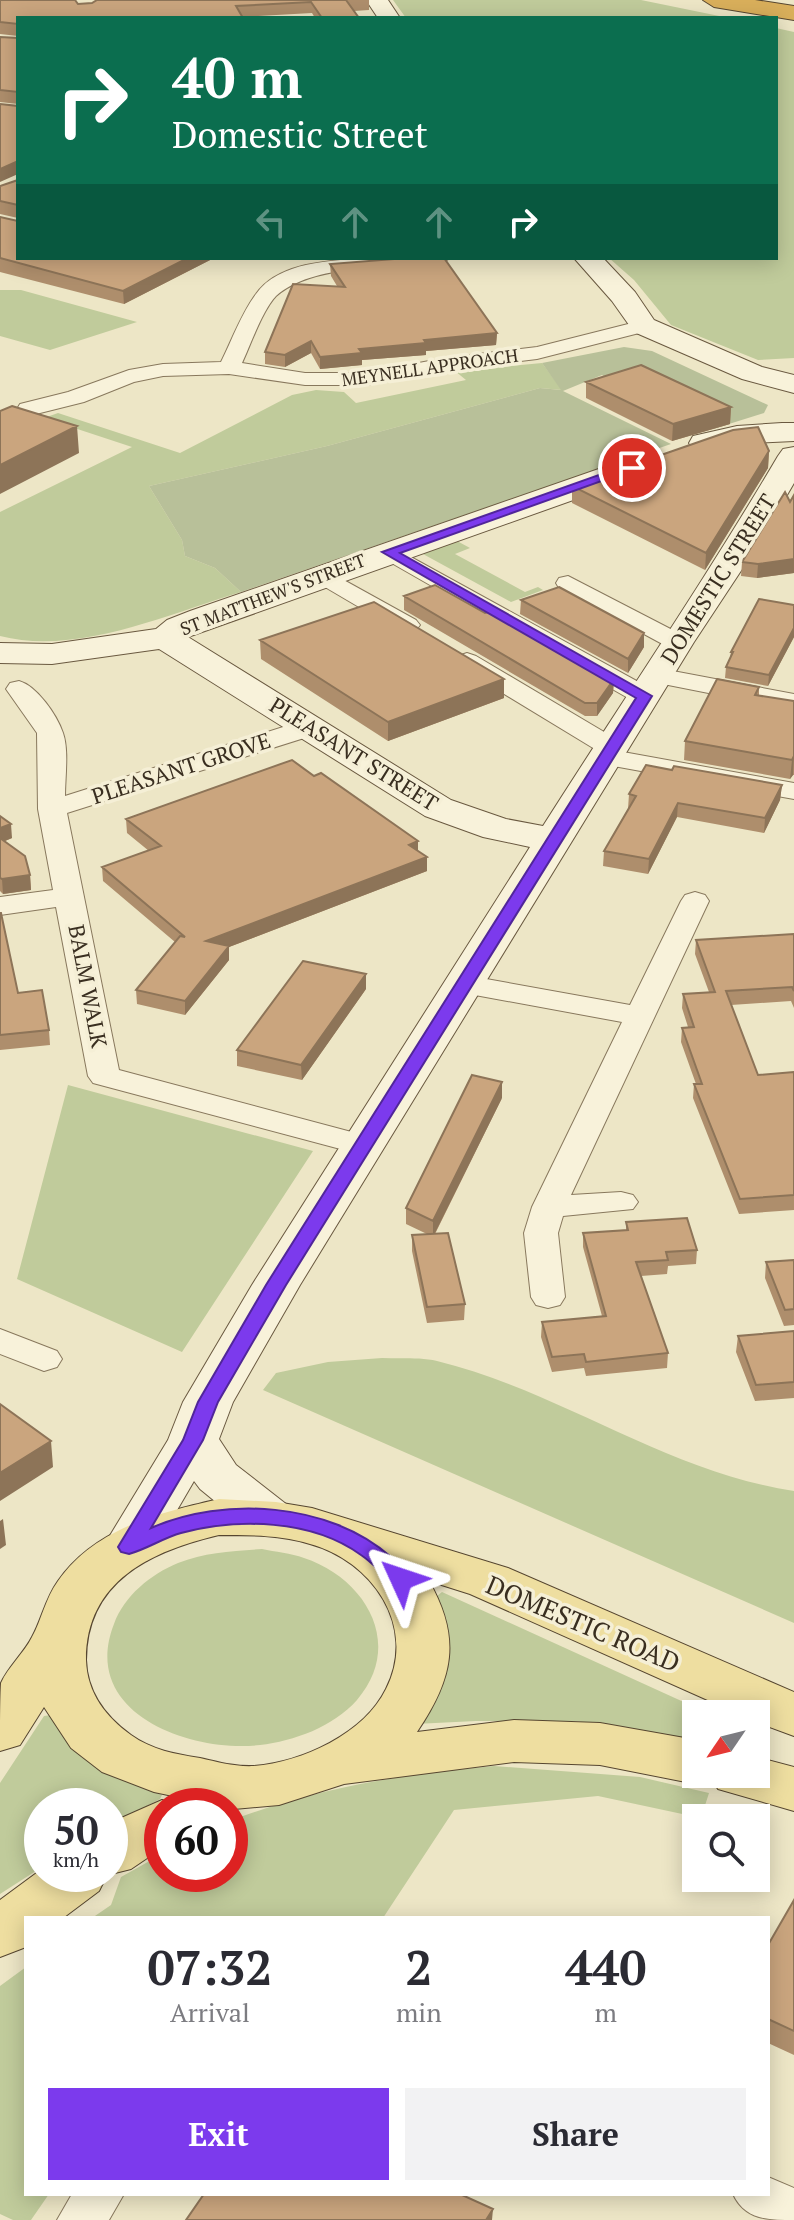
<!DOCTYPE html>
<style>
:root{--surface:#fff;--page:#f2f2f3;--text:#2b2b33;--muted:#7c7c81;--accent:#7c3aed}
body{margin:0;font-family:"PT Serif",serif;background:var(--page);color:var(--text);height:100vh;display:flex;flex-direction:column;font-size:30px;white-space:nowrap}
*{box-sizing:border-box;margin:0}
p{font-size:26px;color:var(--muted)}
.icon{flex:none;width:44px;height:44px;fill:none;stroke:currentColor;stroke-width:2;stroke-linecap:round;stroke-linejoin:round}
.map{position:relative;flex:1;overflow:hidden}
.side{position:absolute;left:24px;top:1916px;width:746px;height:280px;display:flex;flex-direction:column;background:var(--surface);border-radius:0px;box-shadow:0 4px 20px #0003}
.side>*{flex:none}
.top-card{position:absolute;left:16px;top:16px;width:762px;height:244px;border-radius:0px;box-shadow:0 4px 20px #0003;background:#0b6e4f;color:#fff;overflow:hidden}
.needle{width:52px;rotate:235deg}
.tools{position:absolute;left:682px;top:1700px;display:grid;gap:16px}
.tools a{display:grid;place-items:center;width:88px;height:88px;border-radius:0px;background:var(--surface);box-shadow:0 4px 20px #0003;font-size:40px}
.speed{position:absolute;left:24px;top:1788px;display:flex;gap:16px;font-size:40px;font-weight:700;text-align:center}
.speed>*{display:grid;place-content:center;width:104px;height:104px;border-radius:50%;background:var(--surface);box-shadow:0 4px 20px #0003;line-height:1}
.speed small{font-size:20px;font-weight:400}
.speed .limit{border:12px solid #d22;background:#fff;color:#111}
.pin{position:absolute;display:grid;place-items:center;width:68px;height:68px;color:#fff;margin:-34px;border:4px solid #fff;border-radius:50%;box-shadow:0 2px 8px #0007}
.me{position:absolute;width:88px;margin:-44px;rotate:312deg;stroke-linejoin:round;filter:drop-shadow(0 0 6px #0008)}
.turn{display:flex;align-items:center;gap:28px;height:168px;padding:0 24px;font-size:36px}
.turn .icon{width:104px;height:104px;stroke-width:2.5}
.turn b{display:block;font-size:56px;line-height:68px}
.lanes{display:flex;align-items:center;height:76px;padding:0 24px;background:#0003;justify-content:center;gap:40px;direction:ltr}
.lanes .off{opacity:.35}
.eta{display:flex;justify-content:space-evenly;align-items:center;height:136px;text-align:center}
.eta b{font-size:48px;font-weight:600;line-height:56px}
.action{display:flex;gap:16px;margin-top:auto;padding:16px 24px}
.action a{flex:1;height:92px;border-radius:0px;background:var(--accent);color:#fff;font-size:32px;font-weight:600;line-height:92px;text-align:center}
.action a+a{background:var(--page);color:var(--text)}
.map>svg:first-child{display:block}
.green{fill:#c0cb9b}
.cemetery{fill:#b8c099}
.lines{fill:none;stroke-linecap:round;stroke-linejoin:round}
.street-casing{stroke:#88785d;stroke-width:2}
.secondary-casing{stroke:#6a5940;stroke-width:2}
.primary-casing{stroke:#564630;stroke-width:2}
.highway-casing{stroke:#564630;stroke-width:2}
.street{fill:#f8f2da;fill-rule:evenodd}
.secondary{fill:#f8f2da;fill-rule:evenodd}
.primary{fill:#eedea0;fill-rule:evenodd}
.highway{fill:#d9af5b;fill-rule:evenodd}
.wall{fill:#ae8e6c}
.shaded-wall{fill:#8d7458}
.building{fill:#caa57e;stroke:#8d7458;stroke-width:2}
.route{fill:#7c3aed;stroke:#51269a;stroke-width:2}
.labels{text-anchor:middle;stroke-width:7;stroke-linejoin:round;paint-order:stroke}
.far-street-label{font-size:18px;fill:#392e20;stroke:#f5efd6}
.street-label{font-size:22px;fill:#392e20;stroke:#f5efd6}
.near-street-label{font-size:26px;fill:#392e20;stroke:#f5efd6}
</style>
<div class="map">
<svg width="794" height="2220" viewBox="0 0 794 2220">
<rect width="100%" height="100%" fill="#ede6c6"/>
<path class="green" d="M 393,0 L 641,0 L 729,18 L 406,18 Z
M 776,28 L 794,32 L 794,358 L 758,360 L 671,325 L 634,280 L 609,258 L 776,258 Z
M 0,290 L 21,290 L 137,322 L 50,350 L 0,336 Z
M 542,363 L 562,390 L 540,388 L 327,446 L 149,486 L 182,540 L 185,556 L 215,568 L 241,592 C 168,614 77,656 0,636 L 0,512 L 132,447 L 44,418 L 58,413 L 180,453 L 292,395 L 316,390 L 344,392 L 356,403 L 466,380 L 455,371 Z
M 457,541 L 470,548 L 455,554 L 525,592 L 538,587 L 543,590 L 511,602 L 423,554 Z
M 68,1085 L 313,1151 L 182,1352 L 17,1279 Z
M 382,1358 C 400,1359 420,1357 437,1361 C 560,1391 667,1472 794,1491 L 794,1623 L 263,1390 L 276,1373 L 328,1362 Z
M 262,1549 C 275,1552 291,1553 304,1558 C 365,1578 405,1644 357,1700 C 333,1727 294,1741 260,1745 C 190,1753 79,1713 114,1624 C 124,1596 151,1574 178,1563 C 205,1552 233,1551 262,1549 Z
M 442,1592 L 710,1714 L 696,1714 L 696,1740 L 575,1721 L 476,1721 L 415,1724 C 447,1677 460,1652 437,1596 Z
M 51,1715 L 132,1783 L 162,1795 L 160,1799 L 110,1826 L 110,1806 L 42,1806 L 42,1867 L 0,1894 L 0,1783 L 44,1716 Z
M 494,1766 L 640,1777 L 709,1793 L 701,1818 L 598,1796 L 454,1810 L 383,1918 L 92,1918 L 111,1905 L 121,1877 L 162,1854 L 162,1874 L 230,1874 L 230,1821 C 316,1788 403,1774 494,1766 Z
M 26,1967 L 26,2194 L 49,2194 L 31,2220 L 13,2220 L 0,2214 L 0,1986 Z"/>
<path class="cemetery" d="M 624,347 L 652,351 L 768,405 L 764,413 L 713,429 L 687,424 L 602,375 L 563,391 L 671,444 L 241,592 L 215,568 L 185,556 L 182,540 L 149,486 L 327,446 L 540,388 L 561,390 L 542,363 Z"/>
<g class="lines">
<defs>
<path id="street" d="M 367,258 L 450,258 L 440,264 C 392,268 313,263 276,296 C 263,309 250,346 242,363 L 305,373 L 366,373 L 445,358 L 537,347 L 644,320 L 654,326 L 651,330 L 537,359 L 445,370 L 366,385 L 305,385 L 229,374 L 163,376 L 134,382 L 84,402 L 28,416 L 17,409 L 20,404 L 68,392 L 129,370 L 163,364 L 221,362 C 232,340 241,314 256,294 C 279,261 332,261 367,258 Z
M 389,545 L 653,690 L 657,696 L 653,702 L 635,702 L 381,557 L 377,552 L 381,547 Z
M 322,568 L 416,620 L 420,625 L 416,630 L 398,630 L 313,580 L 310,575 L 313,570 Z
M 568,576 L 686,637 L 690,642 L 686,647 L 668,647 L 559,588 L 556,583 L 559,578 Z
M 467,653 L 476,656 L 621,742 L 625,748 L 623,752 L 794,783 L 794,799 L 597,763 L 594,757 L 598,751 L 458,666 L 454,661 L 458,656 Z
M 657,668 L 794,694 L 794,710 L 648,681 L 644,676 L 648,671 Z
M 19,681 C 37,686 57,715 63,733 C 69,750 65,777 65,796 L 302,721 L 320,721 L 324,727 L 320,733 L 67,813 L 119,1070 L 374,1138 L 379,1145 L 374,1152 L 363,1155 L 93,1083 L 88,1076 L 56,907 L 0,915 L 0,897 L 53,890 L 38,809 L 37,733 L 6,689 L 10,683 Z
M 695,892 L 705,895 L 709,901 L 571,1195 L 621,1192 L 633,1195 L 638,1202 L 633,1209 L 563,1216 L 558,1233 L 565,1297 L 560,1305 L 548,1308 L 536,1305 L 531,1297 L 524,1233 L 532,1207 L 622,1022 L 464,993 L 453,990 L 449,984 L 453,978 L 464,975 L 630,1005 L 681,901 L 685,895 Z
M 0,1329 L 57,1351 L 62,1359 L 57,1367 L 44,1371 L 0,1354 Z
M 768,2177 L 794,2188 L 794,2220 C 768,2220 745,2220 733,2194 L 768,2194 Z
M 72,2194 L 124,2194 L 109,2220 L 57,2220 Z"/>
<path id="secondary" d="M 366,0 L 388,0 L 400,18 L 378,18 Z
M 574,258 L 603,258 L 635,292 L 654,320 L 762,367 L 794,375 L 794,393 L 742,379 L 634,332 L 612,301 Z
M 782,423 L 794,423 L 794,441 L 748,443 L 704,452 L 693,450 L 689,443 L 693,436 L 737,426 Z
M 794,447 L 794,483 L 758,545 L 694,642 L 300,1285 L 233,1402 L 219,1439 L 236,1465 L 286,1504 L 294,1517 L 286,1530 L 268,1535 L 250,1530 L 200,1489 L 194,1481 L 148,1560 L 129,1566 L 110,1560 L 103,1547 L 168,1440 L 183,1402 L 252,1285 L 530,847 L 483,837 L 425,816 L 159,649 L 52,664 L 0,663 L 0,643 L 52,644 L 156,629 L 167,620 L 190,611 L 616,463 L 627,461 L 638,463 L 643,470 L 638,477 L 188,637 L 451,800 L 506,819 L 543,826 C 621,703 704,582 778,456 L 783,449 Z"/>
<path id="primary" d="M 219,1499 L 276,1502 L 312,1508 L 508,1568 L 794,1692 L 794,1736 L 756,1722 L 756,1714 L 739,1714 L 470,1594 L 429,1581 C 462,1639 453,1679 417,1732 L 514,1720 L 600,1723 L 696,1740 L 696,1774 L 756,1774 L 756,1757 L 794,1767 L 794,1811 L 718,1789 L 712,1779 L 696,1784 L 600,1765 L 514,1762 L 344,1784 L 279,1805 L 234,1809 L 154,1792 L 102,1772 L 71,1748 L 44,1707 L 20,1745 L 0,1751 C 0,1735 0,1697 1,1683 C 8,1667 24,1653 32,1637 C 42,1619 45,1599 58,1581 C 95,1528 159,1513 219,1499 ZM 219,1535 C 249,1535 281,1535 310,1544 C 372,1561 418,1626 386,1689 C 364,1734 302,1762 254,1766 C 235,1767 218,1762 200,1758 C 175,1754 152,1750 131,1735 C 106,1717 87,1693 86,1660 C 86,1581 151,1551 219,1535 Z
M 162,1800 L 179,1806 L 162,1806 L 162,1848 L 131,1869 L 107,1875 L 99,1891 L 63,1918 L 26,1918 L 26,1947 L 0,1957 L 0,1900 L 42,1869 L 42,1874 L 110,1874 L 110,1823 Z"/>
<path id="highway" d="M 703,0 L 755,0 L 794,6 L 794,20 L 714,7 Z"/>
</defs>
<use href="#street" class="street-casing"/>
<use href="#secondary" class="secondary-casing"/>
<use href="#primary" class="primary-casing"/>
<use href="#highway" class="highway-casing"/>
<use href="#street" class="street"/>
<use href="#secondary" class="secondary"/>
<use href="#primary" class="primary"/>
<use href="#highway" class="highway"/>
</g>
<path class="wall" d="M 0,0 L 78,3 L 92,3 L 97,0 L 369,0 L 369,10 L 354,11 L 359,18 L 315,18 L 312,13 L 243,17 L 18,18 L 18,36 L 0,34 Z
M 0,37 L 18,38 L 18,104 L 0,102 Z
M 18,180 L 18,218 L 0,214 L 0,186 Z
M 0,217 L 18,258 L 214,258 L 124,304 L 0,272 Z
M 330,264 L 497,333 L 496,345 L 426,351 L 426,355 L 362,360 L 362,365 L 320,369 L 311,353 L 285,367 L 265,364 L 265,352 L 337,286 L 331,276 Z
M 586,382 L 731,407 L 730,424 L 672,441 L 586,398 Z
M 769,451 L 768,468 L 705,570 L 572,503 L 572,486 Z
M 794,495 L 794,573 L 757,578 L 741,576 L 742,562 Z
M 404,596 L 485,613 L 614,679 L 613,693 L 597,716 L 585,716 L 404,610 Z
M 521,600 L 644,647 L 628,673 L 520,614 Z
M 794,605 L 794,637 L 768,686 L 725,678 L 726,667 L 730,658 L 731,652 Z
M 260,640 L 504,698 L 388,741 L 261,659 Z
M 759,687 L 759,696 L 794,701 L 794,775 L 793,775 L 790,779 L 684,760 L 685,741 Z
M 314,776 L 418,841 L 418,851 L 427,857 L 427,871 L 229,947 L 229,960 L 185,1015 L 137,1004 L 136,990 L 175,942 L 103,881 L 102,867 L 149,851 L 127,833 L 126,819 Z
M 782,785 L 780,800 L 764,833 L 677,817 L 648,874 L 603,866 L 604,851 L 628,809 L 629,794 Z
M 0,816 L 12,838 L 5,841 L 30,875 L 31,890 L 3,894 L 0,891 Z
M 0,913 L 18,993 L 49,1030 L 50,1045 L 0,1050 Z
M 794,934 L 794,1008 L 791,1001 L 731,1005 L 758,1075 L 794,1072 L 794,1210 L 739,1214 L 693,1098 L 694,1084 L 696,1084 L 681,1042 L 682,1028 L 688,1027 L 682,1008 L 683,994 L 709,992 L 695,954 L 696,940 Z
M 366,989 L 302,1080 L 237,1066 L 237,1050 Z
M 502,1098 L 435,1234 L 465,1304 L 464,1320 L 427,1323 L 412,1251 L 412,1235 L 427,1234 L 406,1224 L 406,1208 Z
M 626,1222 L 697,1250 L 696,1264 L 668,1266 L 667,1274 L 641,1276 L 668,1353 L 667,1368 L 586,1376 L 584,1368 L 552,1372 L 541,1337 L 542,1322 L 602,1316 L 583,1247 L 583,1233 L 626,1230 Z
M 794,1260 L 794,1325 L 784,1326 L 765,1278 L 766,1262 Z
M 794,1331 L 794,1398 L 755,1401 L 736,1352 L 738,1336 Z
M 794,1900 L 794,2055 L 768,2043 L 768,1945 Z"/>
<path class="shaded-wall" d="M 18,161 L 18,174 L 0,182 L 0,169 Z
M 188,258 L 214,258 L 124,304 L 123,291 Z
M 497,333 L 496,345 L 426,351 L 426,355 L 362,360 L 362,365 L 320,369 L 320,357 L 359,349 L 424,340 Z
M 311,341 L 311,353 L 285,367 L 285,355 Z
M 731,407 L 730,424 L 672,441 L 673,424 Z
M 77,426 L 79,453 L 0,494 L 0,465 Z
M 769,451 L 768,468 L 705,570 L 706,553 Z
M 794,559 L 794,573 L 757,578 L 758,564 Z
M 794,628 L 794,637 L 768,686 L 769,675 Z
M 644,633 L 644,647 L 628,673 L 628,659 Z
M 504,679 L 504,698 L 388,741 L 388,722 Z
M 614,679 L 613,693 L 597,716 L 597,703 Z
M 794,756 L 793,775 L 790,779 L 792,760 Z
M 782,785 L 780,800 L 764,833 L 765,818 Z
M 678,803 L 677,817 L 648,874 L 649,859 Z
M 11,824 L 12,838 L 0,843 L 0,828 Z
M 418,841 L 418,855 L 409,845 Z
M 427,857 L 427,871 L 229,947 L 229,960 L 185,1015 L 185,1001 L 206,941 Z
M 30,875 L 31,890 L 3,894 L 2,879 Z
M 366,974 L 366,989 L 302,1080 L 301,1065 Z
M 502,1082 L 502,1098 L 433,1237 L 433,1221 Z
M 51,1441 L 53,1467 L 0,1501 L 0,1473 Z
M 3,1519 L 6,1545 L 0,1549 L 0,1521 Z
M 493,2209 L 492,2220 L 486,2220 Z"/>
<path class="building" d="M 0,0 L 75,0 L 78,4 L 92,3 L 97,0 L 346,0 L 359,18 L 322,18 L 311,2 L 236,6 L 243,18 L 18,18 L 18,24 L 0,22 Z
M 0,37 L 18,38 L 18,92 L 0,90 Z
M 0,104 L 18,106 L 18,170 L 18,161 L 0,169 Z
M 18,180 L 18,205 L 0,201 L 0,186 Z
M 0,217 L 18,221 L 18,258 L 188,258 L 123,291 L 0,258 Z
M 407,258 L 444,258 L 497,333 L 424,340 L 426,343 L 359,349 L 362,353 L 320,357 L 311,341 L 285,355 L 265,352 L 293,284 L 345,287 L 330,264 Z
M 641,365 L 731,407 L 673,424 L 586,382 Z
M 12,406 L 77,426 L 0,465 L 0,411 Z
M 758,427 L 769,451 L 706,553 L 572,486 L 733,430 Z
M 785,492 L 790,502 L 794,495 L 794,559 L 758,564 L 742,562 Z
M 435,585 L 485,613 L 492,611 L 614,679 L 597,703 L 585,703 L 404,596 Z
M 559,587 L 644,633 L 628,659 L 521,600 Z
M 759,599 L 794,605 L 794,628 L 769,675 L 726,667 L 733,652 L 731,652 Z
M 374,602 L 504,679 L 388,722 L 260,640 Z
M 717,679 L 759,687 L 755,695 L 794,701 L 794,756 L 792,760 L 685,741 Z
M 292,760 L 314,776 L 321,773 L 418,841 L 409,845 L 427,857 L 206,941 L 229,946 L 185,1001 L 136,990 L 180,936 L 185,937 L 102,867 L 161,846 L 126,819 Z
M 646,765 L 672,770 L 674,766 L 782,785 L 765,818 L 678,803 L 649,859 L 604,851 L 636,796 L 629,794 Z
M 0,816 L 11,824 L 0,828 Z
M 0,838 L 25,856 L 30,875 L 2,879 L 0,878 Z
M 0,913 L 1,913 L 18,993 L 42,990 L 49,1030 L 0,1035 Z
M 794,934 L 794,991 L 792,987 L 726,991 L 758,1075 L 794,1072 L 794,1195 L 740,1199 L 694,1084 L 702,1084 L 682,1028 L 694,1027 L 683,994 L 715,992 L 696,940 Z
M 303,961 L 366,974 L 301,1065 L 237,1050 Z
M 472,1075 L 502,1082 L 433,1221 L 406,1208 Z
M 687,1218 L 697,1250 L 666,1252 L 668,1260 L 636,1262 L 668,1353 L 586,1362 L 584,1354 L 552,1357 L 542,1322 L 606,1316 L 583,1233 L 628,1230 L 626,1222 Z
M 448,1233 L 465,1304 L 427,1307 L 412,1235 Z
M 794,1260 L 794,1309 L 785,1310 L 766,1262 Z
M 794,1331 L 794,1382 L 756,1385 L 738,1336 Z
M 0,1404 L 51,1441 L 0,1473 Z
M 794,1900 L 794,2031 L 768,2019 L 768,1945 Z
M 204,2194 L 460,2194 L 493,2209 L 486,2220 L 186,2220 Z"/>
<path class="route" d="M 627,465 L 638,468 L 400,553 L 652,696 L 286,1285 L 218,1402 L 203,1440 L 151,1528 C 224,1496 329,1502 391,1557 C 399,1564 407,1570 412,1579 L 409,1584 L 394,1584 C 383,1575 373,1563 361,1555 C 311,1519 238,1518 181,1533 C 163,1538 147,1549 129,1554 L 121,1552 L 118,1547 L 183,1440 L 198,1402 L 266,1285 L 636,698 L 382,552 Z"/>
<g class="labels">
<g class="far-street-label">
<text transform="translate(430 368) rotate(-8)" y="6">MEYNELL APPROACH</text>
<text transform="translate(273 595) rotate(-21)" y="6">ST MATTHEW'S STREET</text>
</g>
<g class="street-label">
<text transform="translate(718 579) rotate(-58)" y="8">DOMESTIC STREET</text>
<text transform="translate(354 754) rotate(32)" y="8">PLEASANT STREET</text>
<text transform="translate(181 768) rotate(-18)" y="8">PLEASANT GROVE</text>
<text transform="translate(88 986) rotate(79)" y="8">BALM WALK</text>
</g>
<g class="near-street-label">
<text transform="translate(583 1624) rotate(23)" y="9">DOMESTIC ROAD</text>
</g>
</g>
</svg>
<div class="tools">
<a><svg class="needle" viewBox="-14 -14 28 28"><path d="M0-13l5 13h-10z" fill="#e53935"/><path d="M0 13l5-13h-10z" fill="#7c7c81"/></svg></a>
<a><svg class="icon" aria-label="search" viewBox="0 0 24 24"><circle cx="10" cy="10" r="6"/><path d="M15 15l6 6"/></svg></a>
</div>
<div class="speed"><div>50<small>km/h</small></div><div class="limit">60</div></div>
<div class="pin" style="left:632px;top:468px;background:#d93025"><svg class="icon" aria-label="arrive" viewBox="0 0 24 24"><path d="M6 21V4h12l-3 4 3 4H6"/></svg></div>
<svg class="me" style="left:401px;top:1579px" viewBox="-20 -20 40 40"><path d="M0-17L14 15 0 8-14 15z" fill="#7c3aed" stroke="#fff" stroke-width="4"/></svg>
<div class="top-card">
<div class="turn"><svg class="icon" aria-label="right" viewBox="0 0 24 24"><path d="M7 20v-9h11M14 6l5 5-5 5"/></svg><div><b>40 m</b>Domestic Street</div></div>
<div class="lanes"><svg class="icon off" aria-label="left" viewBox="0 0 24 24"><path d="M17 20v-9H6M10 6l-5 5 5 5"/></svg><svg class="icon off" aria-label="ahead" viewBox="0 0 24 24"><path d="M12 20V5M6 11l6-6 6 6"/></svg><svg class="icon off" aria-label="ahead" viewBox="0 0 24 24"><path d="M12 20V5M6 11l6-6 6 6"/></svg><svg class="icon" aria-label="right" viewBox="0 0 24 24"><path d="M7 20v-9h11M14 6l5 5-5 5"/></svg></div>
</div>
<section class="side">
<div class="eta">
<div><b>07:32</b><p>Arrival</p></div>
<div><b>2</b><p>min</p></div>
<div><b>440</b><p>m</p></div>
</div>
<div class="action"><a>Exit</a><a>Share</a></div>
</section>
</div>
